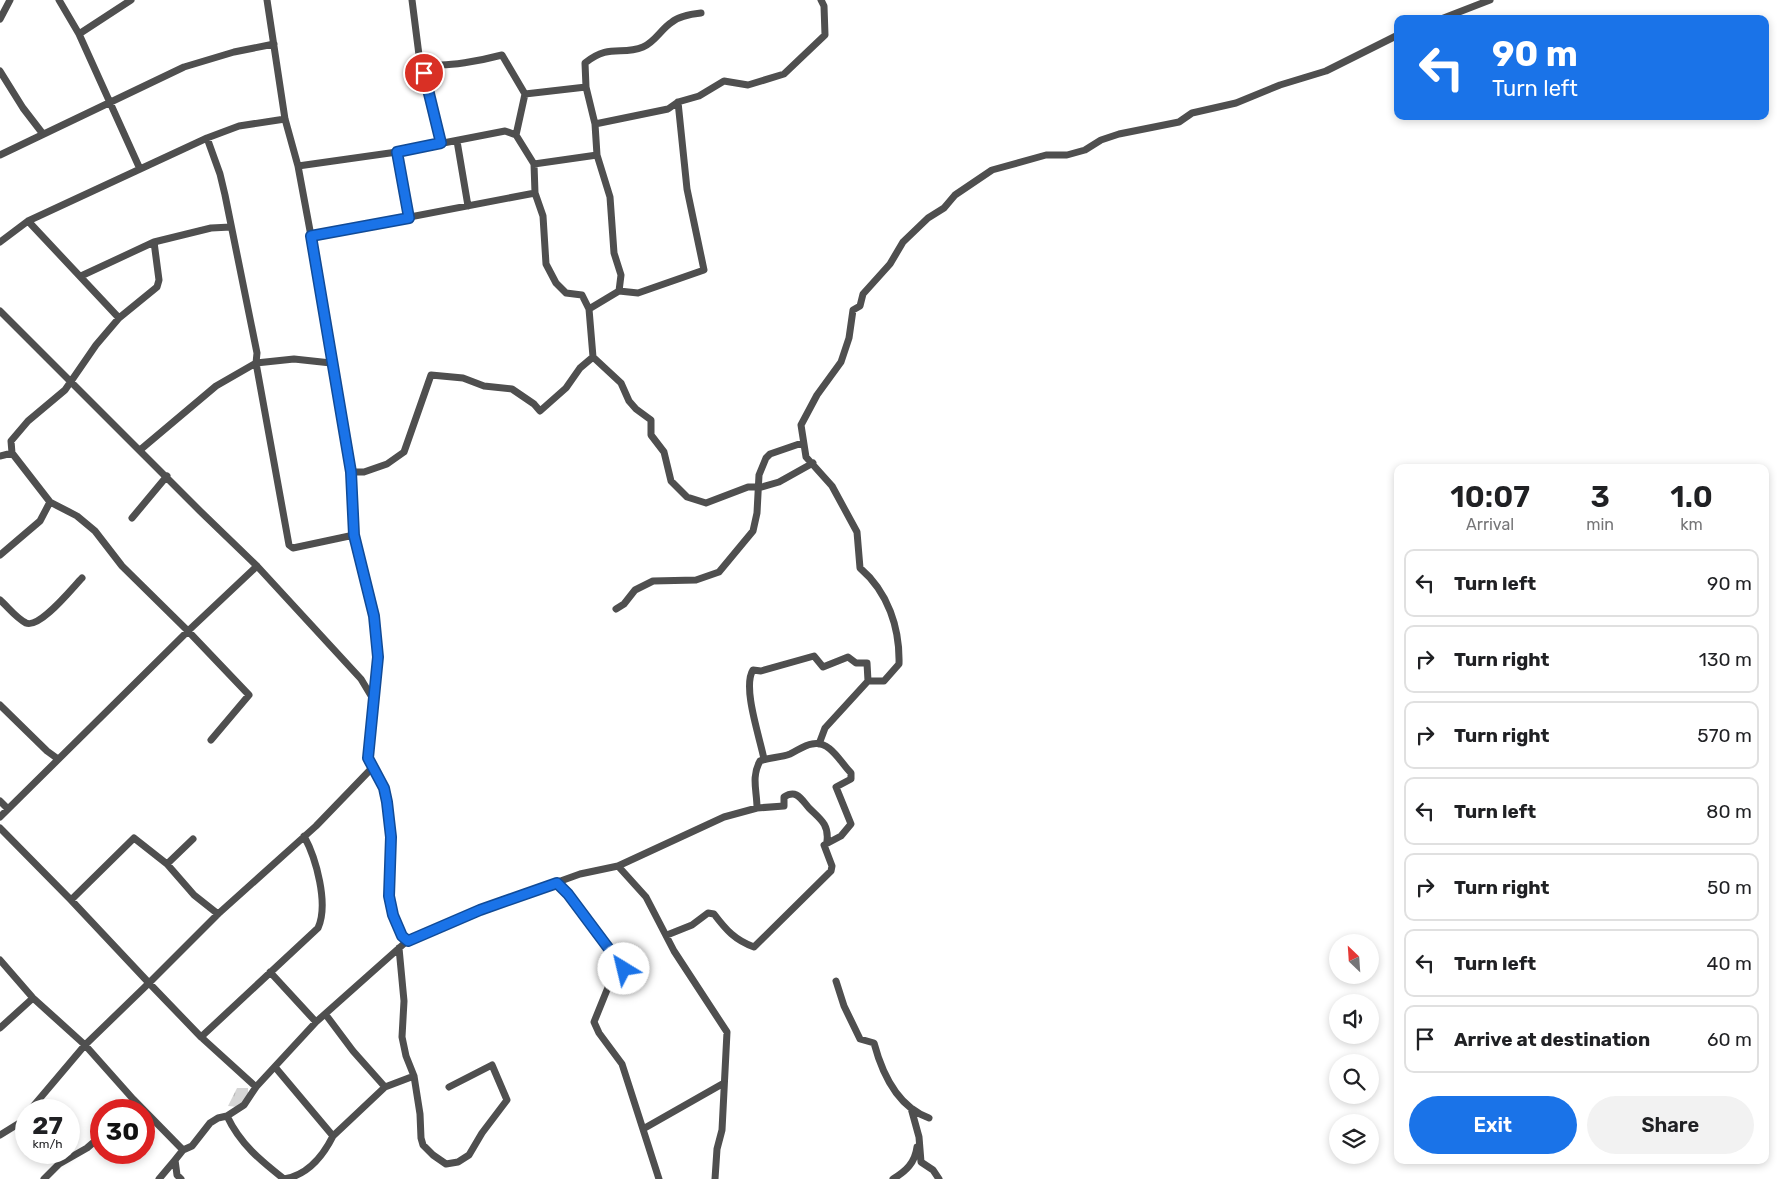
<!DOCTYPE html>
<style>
:root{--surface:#fff;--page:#f2f2f2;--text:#202124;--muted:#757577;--line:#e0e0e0;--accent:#1a73e8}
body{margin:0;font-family:Rubik,sans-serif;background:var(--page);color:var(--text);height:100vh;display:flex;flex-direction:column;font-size:19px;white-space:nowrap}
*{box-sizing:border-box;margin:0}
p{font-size:16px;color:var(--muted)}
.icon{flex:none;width:28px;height:28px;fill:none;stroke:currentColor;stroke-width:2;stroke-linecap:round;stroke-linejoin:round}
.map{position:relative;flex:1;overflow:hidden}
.panel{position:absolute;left:1394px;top:464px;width:375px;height:700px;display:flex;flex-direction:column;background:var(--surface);border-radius:10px;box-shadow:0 2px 8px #0003}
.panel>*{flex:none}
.guide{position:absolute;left:1394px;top:15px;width:375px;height:105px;border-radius:10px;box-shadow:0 2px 8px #0003;background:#1a73e8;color:#fff;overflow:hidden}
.needle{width:32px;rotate:335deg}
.buttons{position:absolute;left:1329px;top:934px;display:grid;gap:10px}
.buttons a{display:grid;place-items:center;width:50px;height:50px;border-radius:50%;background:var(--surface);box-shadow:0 2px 8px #0003;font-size:25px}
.speed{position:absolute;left:15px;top:1099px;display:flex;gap:10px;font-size:25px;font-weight:700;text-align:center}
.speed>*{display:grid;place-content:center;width:65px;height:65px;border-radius:50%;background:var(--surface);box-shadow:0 2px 8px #0003;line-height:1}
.speed small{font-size:12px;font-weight:400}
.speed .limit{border:8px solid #d22;background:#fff;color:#111}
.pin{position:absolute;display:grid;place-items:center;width:42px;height:42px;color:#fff;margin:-21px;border:2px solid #fff;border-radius:50%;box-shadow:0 1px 5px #0007}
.me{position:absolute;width:55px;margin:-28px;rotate:324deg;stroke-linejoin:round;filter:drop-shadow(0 0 4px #0008)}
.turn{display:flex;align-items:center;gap:18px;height:105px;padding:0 15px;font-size:22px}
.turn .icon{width:65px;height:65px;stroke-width:2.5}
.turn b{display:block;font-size:35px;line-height:42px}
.eta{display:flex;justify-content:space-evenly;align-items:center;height:85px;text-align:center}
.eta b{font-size:30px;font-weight:600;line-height:35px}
.button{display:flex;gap:10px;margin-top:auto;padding:10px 15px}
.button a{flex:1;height:58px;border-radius:30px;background:var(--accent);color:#fff;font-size:20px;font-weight:600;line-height:58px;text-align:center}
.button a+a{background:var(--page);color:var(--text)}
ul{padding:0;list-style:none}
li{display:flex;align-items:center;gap:15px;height:68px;margin:0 10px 8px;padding:0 5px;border:2px solid var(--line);border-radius:10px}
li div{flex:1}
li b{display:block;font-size:19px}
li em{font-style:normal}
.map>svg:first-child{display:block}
.grass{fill:url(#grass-tufts)}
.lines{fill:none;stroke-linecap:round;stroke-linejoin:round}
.street{stroke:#4f4f4f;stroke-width:7}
.route-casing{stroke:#114b97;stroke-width:12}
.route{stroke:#1a73e8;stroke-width:9}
</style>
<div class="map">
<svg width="1784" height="1179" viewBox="0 0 1784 1179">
<defs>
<pattern id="grass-tufts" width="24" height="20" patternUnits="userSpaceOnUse" patternTransform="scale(1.25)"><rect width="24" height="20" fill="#d6d6d6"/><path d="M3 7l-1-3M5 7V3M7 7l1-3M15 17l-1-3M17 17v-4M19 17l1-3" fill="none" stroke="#b6b6b6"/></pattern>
</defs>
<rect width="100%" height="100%" fill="#fff"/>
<path class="grass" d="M 237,1088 L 248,1088 L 248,1096 L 238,1107 L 228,1106 Z"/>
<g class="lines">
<path class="street" d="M 59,0 L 79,34 L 140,169
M 267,0 L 285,119 L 298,166 L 311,236 L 351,472 L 354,535 L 374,616 L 378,657 L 369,758 L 384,788 L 387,802 L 391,837 L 389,895 L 393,915 L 402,936 L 407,941
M 412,0 L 419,55 L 441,143
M 0,19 L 10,0
M 1441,19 L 1490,0
M 79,34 L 131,0
M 419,55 C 422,58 425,61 428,63 C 442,69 487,59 502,55 L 525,94 L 586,87 L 585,63 C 610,43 621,56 643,47 C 655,42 661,29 672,22 C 679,16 692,14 701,13
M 0,71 L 23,108 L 43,134
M 586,87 L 595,124
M 516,135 L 525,94
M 207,138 L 220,174 L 225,195 L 257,353 L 256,363 L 289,545 L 293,548 L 354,535
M 457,141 L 468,206
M 397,152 L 409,218
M 0,155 L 184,67 L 234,52 L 274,44
M 597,155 L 595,124 L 668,109 L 678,102 L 699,96 L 724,81 L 748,85 L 784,74 L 825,35 L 824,6 L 821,0
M 534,164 L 535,193 L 543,216 L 546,264 L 556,283 L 566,293 L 582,295 L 589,309
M 298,166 L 397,152 L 505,131 L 516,135 L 534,164 L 597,155 L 610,197 L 614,253 L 621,275 L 619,291 L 589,309 L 593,357 L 580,368 L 566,388 L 540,411 L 534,404 L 512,389 L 484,386 L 463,378 L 431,375 L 404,452 L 387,464 L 364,472 L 351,472
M 28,221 L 119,318
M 311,236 L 535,193
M 0,242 L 28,221 L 207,138 L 239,126 L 285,119
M 81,276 L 154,242
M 619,291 L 638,293 L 704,270 L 687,189 L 678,102
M 0,311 L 200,511 L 257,566 L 361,679 L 373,699
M 593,357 L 621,383 L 629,401 L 636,409 L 651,420 L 651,435 L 664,452 L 671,481 L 687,497 L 706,503 L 748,487 L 762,487 L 779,482 L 813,463
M 140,450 L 216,386 L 256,363 L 294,359 L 331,363
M 12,453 L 11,441 L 28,421 L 65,390 L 96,345 L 119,318 L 157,287 L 159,280 L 154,242 L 211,228 L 231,227
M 0,456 L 12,453 L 50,502 L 77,516 L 95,531 L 122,566 L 188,631 L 249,695 L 211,740
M 132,518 L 167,476
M 0,555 L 40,521 L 50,502
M 0,600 C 8,607 16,618 26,623 C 40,629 73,587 82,578
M 616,609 L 624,604 L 635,590 L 653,581 L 696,580 L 719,572 L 753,531 L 757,513 L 759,475 L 766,458 L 770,454 L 802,443
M 0,705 L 47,751 L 58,759
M 819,744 L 825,728 L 868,681 L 884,681 L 899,664 C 900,628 888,592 860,568 L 857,532 L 832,486 L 806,457 L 801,425 L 817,395 L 841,362 L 849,338 L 853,310 L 860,306 L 863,294 L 890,264 L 903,242 L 928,218 L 944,208 L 955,195 L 992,170 L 1046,155 L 1067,155 L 1085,150 L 1101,140 L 1119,134 L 1179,122 L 1192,113 L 1236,103 L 1280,85 L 1326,71 L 1398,35
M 764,759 C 760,738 742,687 753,670 L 761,671 L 814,656 L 823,667 L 848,657 L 856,663 L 867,663 L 868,681
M 0,801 L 8,809
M 0,817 L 188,631 L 257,566
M 0,828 L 71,900 L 149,983 L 218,914 L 316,826 L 372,768
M 167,864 L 193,839
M 618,866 L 646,897 L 674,951 L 727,1032 L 722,1130 L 717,1149 L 715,1179
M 557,883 L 568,894 L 625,967 L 611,980 L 594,1022 L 599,1033 L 622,1064 L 659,1179
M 71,900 L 134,838 L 167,864 L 194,895 L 218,914
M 667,935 L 692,925 L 708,913 L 714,914 C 726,930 735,940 754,947 L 831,871 L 832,866 L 824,845 L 841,836 L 851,824 L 836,787 L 851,779 L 851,773 C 840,762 830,740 812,744 C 804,745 797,751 790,754 C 780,758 769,757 760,761 C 751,777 757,791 757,808
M 399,948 L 404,1001 L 402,1037 L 406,1056 L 414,1076 L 420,1114 L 421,1138 L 423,1145 L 433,1155 L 446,1164 L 458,1162 L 469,1155 L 482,1133 L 507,1100 L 492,1065 L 449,1087
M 0,960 L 33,998 L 85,1045 L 30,1110
M 270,972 L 316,1022
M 836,981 L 844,1006 L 860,1039 L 874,1043 C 882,1073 898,1107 929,1118
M 326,1015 L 353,1051 L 385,1087 L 414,1076
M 0,1028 L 33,998
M 201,1037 L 318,928 C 329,904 316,858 304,836
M 133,1099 L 183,1150
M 911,1108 L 919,1137 L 921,1162 L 933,1170 L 939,1179
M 124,1110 L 133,1099 L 85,1045 L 149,983 L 201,1037 L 256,1087
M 227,1116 C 240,1144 261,1161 284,1179 C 308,1175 323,1156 333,1136 L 275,1067
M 643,1129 L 724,1083
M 0,1135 L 26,1119
M 333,1136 L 385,1087
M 44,1179 L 59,1164 L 87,1148 L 101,1136
M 159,1179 L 175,1160
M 181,1179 L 177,1175 L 175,1160 L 183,1150 L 192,1146 L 210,1123 L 218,1118 L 227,1116 L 244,1105 L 256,1087 L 316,1022 L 407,941 L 480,910 L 580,874 L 618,866 L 724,817 L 757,808 L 784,806 L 784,797 C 797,789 801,799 809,808 C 820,819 829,824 827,841
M 893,1179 C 906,1171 915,1163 917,1147"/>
</g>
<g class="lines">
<defs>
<path id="route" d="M 424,73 L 441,143 L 397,152 L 409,218 L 311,236 L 351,472 L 354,535 L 374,616 L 378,657 L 368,758 L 384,788 L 387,802 L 391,837 L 389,896 L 393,915 L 402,936 L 408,941 L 480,910 L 557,883 L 568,894 L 624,969"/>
</defs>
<use href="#route" class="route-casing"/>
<use href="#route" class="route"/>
</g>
</svg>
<div class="buttons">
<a><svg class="needle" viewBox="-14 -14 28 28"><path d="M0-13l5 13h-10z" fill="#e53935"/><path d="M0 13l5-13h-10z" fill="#757577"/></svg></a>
<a><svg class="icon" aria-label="sound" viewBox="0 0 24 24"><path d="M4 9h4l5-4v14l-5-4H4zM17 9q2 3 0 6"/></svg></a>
<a><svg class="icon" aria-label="search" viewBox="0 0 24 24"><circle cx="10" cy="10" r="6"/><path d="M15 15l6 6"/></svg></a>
<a><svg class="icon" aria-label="layers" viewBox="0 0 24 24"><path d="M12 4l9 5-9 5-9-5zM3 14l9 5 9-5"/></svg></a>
</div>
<div class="speed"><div>27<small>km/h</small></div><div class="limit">30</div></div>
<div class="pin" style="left:424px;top:73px;background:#d93025"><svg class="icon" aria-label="arrive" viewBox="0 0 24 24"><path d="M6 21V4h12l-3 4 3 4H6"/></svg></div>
<svg class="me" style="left:624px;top:969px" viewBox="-20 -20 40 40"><circle r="19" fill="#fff"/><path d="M0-13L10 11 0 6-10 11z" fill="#1a73e8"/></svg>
<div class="guide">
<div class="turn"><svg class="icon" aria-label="left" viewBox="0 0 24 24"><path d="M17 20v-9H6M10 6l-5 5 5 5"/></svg><div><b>90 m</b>Turn left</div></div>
</div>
<section class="panel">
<div class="eta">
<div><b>10:07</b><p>Arrival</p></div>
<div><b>3</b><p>min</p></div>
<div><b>1.0</b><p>km</p></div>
</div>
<ul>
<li><svg class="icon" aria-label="left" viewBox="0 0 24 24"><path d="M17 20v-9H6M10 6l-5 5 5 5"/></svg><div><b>Turn left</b></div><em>90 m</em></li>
<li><svg class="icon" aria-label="right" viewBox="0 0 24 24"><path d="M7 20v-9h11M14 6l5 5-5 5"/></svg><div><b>Turn right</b></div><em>130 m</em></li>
<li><svg class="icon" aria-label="right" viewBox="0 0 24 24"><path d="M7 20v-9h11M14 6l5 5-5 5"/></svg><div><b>Turn right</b></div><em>570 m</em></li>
<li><svg class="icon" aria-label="left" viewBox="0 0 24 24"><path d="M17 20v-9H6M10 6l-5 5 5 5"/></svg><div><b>Turn left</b></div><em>80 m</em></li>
<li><svg class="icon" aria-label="right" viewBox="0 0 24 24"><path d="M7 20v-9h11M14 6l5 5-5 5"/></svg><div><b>Turn right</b></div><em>50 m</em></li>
<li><svg class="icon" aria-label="left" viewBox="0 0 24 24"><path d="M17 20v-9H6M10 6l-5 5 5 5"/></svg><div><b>Turn left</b></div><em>40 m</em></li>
<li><svg class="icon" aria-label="arrive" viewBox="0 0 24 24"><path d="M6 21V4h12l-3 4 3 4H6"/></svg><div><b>Arrive at destination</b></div><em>60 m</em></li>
</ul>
<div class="button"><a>Exit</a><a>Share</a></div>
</section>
</div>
